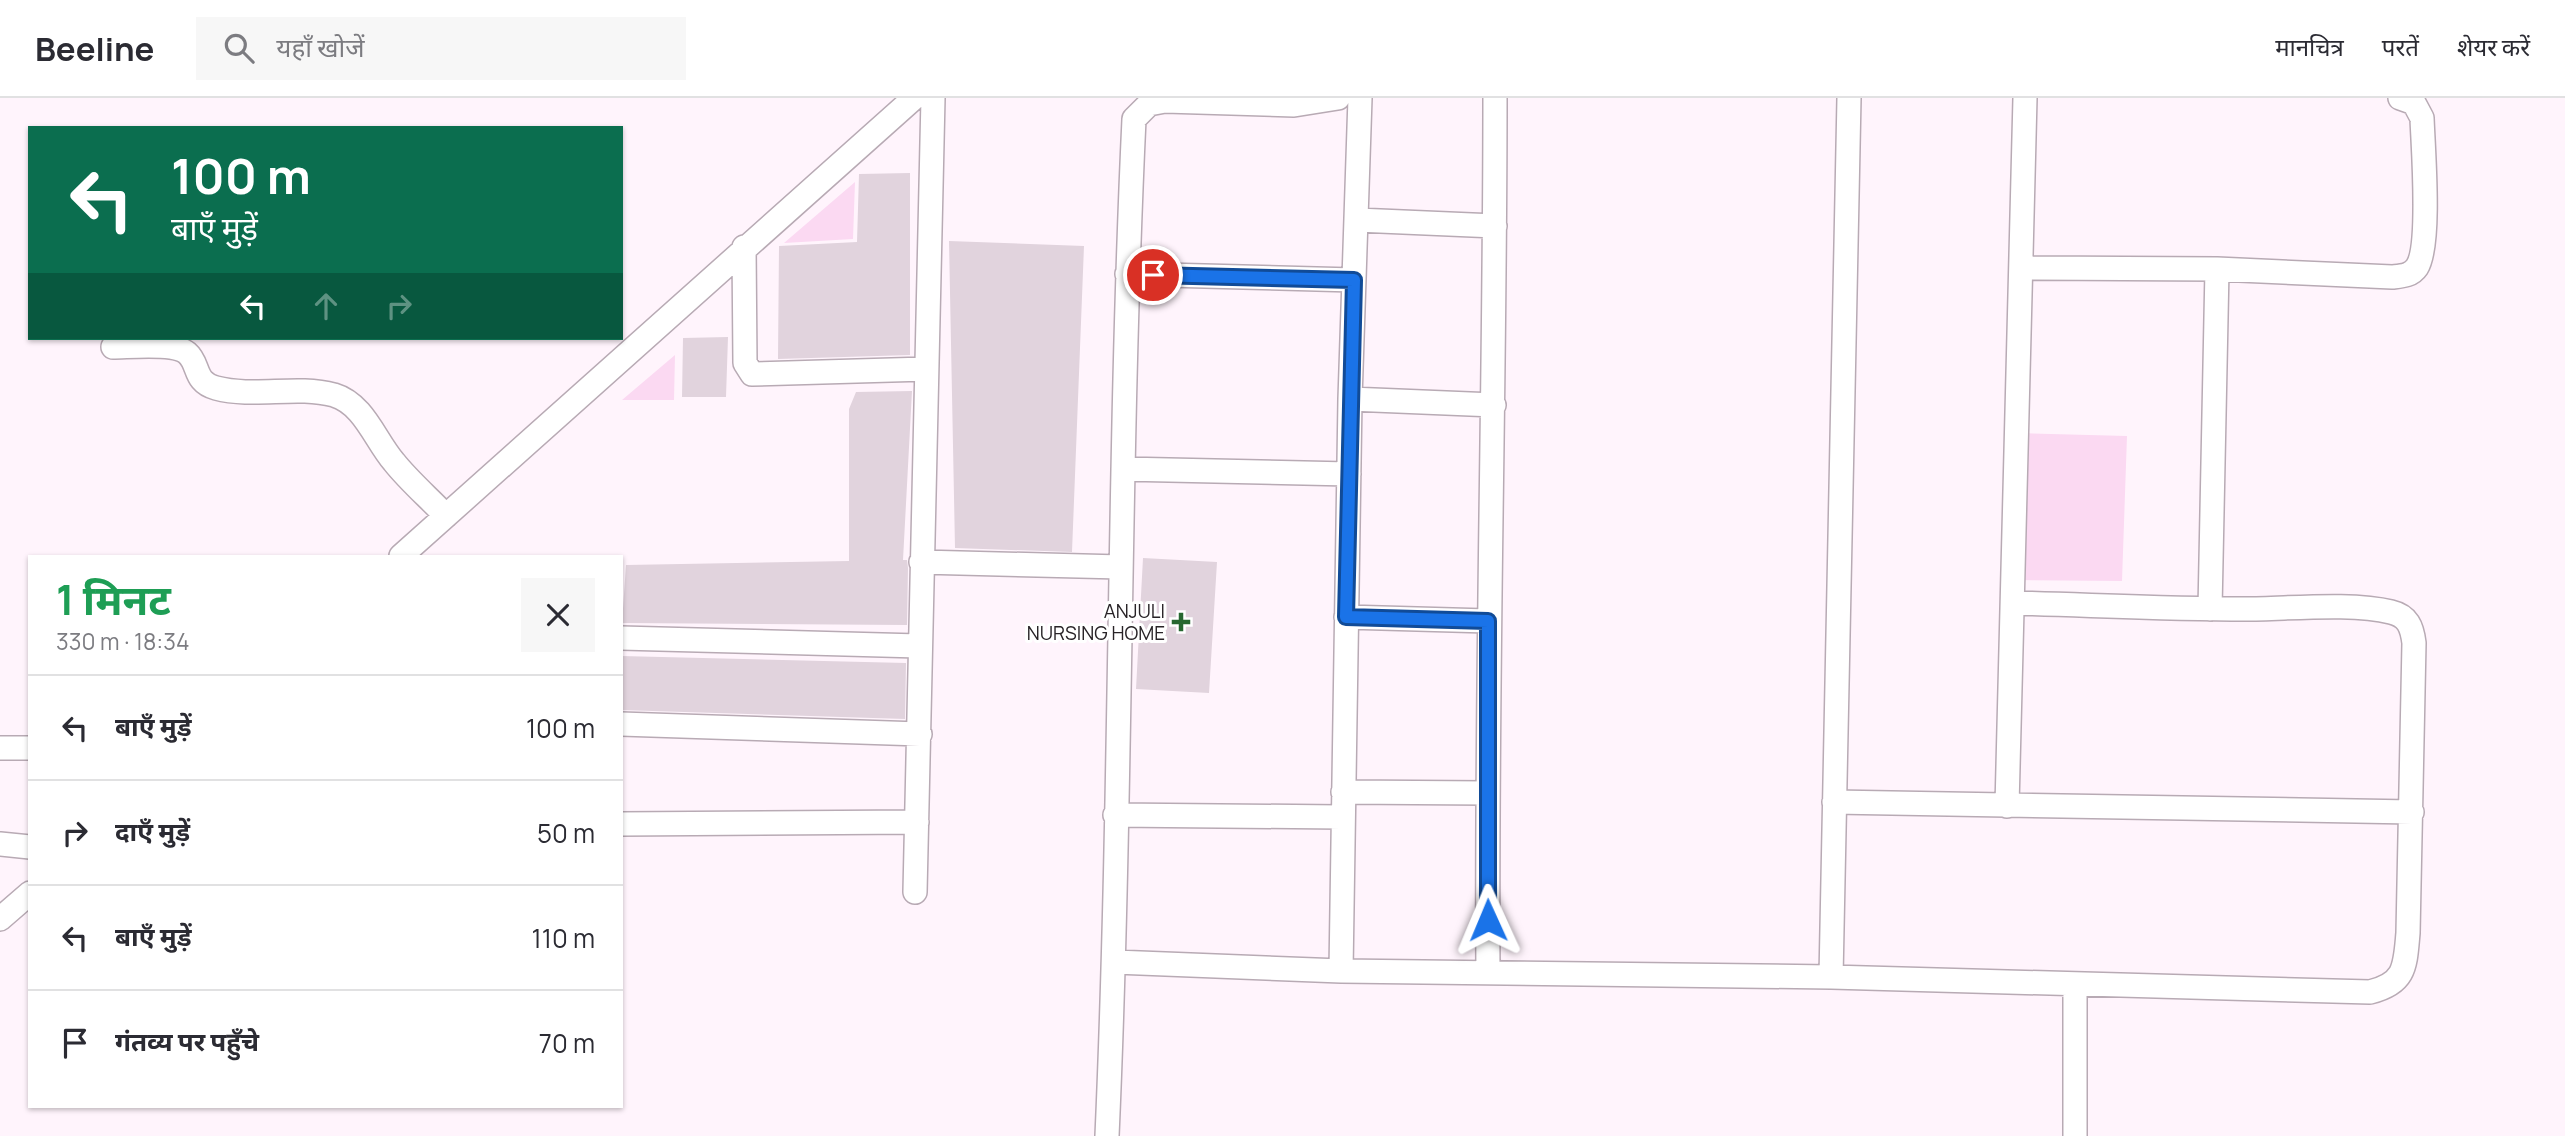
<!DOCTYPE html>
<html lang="hi">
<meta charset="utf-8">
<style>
:root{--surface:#fff;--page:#f7f7f7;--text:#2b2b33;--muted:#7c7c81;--line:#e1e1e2}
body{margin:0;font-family:Manrope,"Noto Sans Devanagari",sans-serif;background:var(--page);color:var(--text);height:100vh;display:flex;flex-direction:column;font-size:26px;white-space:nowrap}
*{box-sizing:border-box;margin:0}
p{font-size:23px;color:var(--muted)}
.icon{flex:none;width:38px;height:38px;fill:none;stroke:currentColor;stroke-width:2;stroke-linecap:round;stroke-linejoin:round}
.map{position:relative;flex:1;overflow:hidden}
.sheet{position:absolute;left:28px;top:457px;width:595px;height:553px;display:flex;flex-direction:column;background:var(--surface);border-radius:0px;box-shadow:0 2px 5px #0004}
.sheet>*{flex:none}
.top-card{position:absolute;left:28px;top:28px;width:595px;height:214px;border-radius:0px;box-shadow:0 2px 5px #0004;background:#0b6e4f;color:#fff;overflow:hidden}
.pin{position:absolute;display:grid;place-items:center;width:60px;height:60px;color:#fff;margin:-30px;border:4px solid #fff;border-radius:50%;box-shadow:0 2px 7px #0007}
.me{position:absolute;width:77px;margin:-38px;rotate:359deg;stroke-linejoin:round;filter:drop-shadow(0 0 5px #0008)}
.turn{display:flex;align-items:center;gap:24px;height:147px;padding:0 28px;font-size:32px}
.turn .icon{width:91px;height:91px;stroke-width:2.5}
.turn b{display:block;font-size:49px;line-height:60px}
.lanes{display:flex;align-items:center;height:66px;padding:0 28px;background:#0003;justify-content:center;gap:35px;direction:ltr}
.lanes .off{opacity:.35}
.round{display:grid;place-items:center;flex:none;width:74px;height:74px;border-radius:0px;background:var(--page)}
.overview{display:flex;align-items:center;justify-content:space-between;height:119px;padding:0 28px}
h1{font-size:42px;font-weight:700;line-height:52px;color:#1e9e55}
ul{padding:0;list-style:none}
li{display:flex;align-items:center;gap:21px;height:105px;padding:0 28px;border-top:2px solid var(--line)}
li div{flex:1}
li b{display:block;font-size:26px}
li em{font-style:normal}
header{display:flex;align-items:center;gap:42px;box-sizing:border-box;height:98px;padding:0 35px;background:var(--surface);border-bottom:2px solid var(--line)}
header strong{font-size:33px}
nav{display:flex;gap:38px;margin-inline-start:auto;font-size:24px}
.search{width:490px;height:63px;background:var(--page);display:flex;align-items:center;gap:18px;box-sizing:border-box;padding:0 24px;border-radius:0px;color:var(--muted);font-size:26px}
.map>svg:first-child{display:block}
.green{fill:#fbd9f2}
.building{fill:#e1d3dd}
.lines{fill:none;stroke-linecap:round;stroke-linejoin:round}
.minor-casing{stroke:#b8aab4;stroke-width:26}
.minor{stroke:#fff;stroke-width:23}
.route-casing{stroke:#114b97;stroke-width:18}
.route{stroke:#1a73e8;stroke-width:12}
.poi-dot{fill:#276730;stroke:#fff;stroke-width:2.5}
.labels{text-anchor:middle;stroke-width:6;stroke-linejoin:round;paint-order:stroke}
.poi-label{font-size:19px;fill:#282327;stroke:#fff;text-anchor:end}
</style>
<header>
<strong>Beeline</strong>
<div class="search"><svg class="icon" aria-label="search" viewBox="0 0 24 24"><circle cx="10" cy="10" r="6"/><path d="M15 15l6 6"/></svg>यहाँ खोजें</div>
<nav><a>मानचित्र</a><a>परतें</a><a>शेयर करें</a></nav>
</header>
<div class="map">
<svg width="2565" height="1038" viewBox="0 0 2565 1038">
<rect width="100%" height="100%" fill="#fff4fc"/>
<path class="green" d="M 855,84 L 853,141 L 784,145 Z
M 675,257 L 674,302 L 622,302 Z
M 2018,335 L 2127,338 L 2122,483 L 2016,482 Z"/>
<path class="building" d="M 910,75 L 910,257 L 778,261 L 779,148 L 857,144 L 859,76 Z
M 949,143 L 1084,148 L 1072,454 L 955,450 Z
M 728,239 L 726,299 L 682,299 L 683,240 Z
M 912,293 L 903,462 L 907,462 L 908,470 L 907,527 L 622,525 L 626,467 L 849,463 L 849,311 L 856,294 Z
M 1143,460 L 1217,464 L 1209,595 L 1136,591 Z
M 621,558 L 906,565 L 905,621 L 621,612 Z"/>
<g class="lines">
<defs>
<path id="minor" d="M 1357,122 L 1495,128
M 744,149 L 745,265 L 752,276 L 926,271
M 2021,170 L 2217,171 L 2392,179 C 2401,178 2411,178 2417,169 C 2431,147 2423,49 2422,20 L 2414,5 L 2400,0
M 1127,176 L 1354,182
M 113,249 C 130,249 174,244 187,255 C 200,266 193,284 216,290 C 254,300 296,287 334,297 C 364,306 375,342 394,364 C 409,383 429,400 446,418
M 1350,301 L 1494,307
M 1123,371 L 1349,376
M 401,458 L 914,0
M 921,464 L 1121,469
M 2210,511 L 2217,171
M 1346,519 L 1488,523
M 621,540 L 919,548
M 621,626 L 920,636
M 0,650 L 30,650
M 1343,694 L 1487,695
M 1834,704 L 2412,714
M 2007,708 L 2025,0
M 1115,717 L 1341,719
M 621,726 L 917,724
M 0,746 L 30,749
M 915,794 L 933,0
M 0,821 L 30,795
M 1115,864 L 1341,873 L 1831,879 L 2370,894 C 2406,885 2405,868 2408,835 L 2414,545 C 2412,529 2408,518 2391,514 C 2352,504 2287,511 2245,511 C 2168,511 2091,507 2014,505
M 1341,873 L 1350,301 L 1360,0
M 1488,874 C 1486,582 1495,291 1495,0
M 1831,879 L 1849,0
M 1107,1038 C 1122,699 1118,360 1134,21 L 1149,6 L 1165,3 L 1294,7 L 1338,0
M 2075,1038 L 2075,887"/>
</defs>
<use href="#minor" class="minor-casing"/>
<use href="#minor" class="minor"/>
</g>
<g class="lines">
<defs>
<path id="route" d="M 1153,177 L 1354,182 L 1346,519 L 1488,523 L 1488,822"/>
</defs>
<use href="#route" class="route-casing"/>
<use href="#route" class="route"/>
</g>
<path class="poi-dot" d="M1177.5 513.5h7v7h7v7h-7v7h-7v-7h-7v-7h7z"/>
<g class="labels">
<g class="poi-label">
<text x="1165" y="520">ANJULI<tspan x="1165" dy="22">NURSING HOME</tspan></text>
</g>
</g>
</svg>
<div class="pin" style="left:1153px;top:177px;background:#d93025"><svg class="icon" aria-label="arrive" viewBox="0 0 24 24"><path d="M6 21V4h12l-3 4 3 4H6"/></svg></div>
<svg class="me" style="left:1488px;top:822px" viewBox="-20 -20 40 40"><path d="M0-17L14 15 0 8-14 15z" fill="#1a73e8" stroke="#fff" stroke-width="4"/></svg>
<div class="top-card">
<div class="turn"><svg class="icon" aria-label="left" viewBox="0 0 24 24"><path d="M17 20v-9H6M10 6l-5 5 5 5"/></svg><div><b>100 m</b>बाएँ मुड़ें</div></div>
<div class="lanes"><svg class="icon" aria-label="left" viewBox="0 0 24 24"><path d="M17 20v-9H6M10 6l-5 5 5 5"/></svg><svg class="icon off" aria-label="ahead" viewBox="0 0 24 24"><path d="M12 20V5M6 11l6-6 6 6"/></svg><svg class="icon off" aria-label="right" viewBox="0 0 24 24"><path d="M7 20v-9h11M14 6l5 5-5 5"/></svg></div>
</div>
<section class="sheet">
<div class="overview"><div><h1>1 मिनट</h1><p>330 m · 18:34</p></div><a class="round"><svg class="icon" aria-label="close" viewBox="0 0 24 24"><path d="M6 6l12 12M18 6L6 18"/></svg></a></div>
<ul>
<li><svg class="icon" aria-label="left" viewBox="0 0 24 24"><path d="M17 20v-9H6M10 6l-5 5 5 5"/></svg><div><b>बाएँ मुड़ें</b></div><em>100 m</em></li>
<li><svg class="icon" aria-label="right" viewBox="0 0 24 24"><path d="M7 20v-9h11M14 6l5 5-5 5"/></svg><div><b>दाएँ मुड़ें</b></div><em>50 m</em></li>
<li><svg class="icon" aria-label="left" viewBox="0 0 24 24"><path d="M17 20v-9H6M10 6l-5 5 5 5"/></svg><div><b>बाएँ मुड़ें</b></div><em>110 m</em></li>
<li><svg class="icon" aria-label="arrive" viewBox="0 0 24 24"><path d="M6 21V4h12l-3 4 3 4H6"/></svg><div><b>गंतव्य पर पहुँचे</b></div><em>70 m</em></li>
</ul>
</section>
</div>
